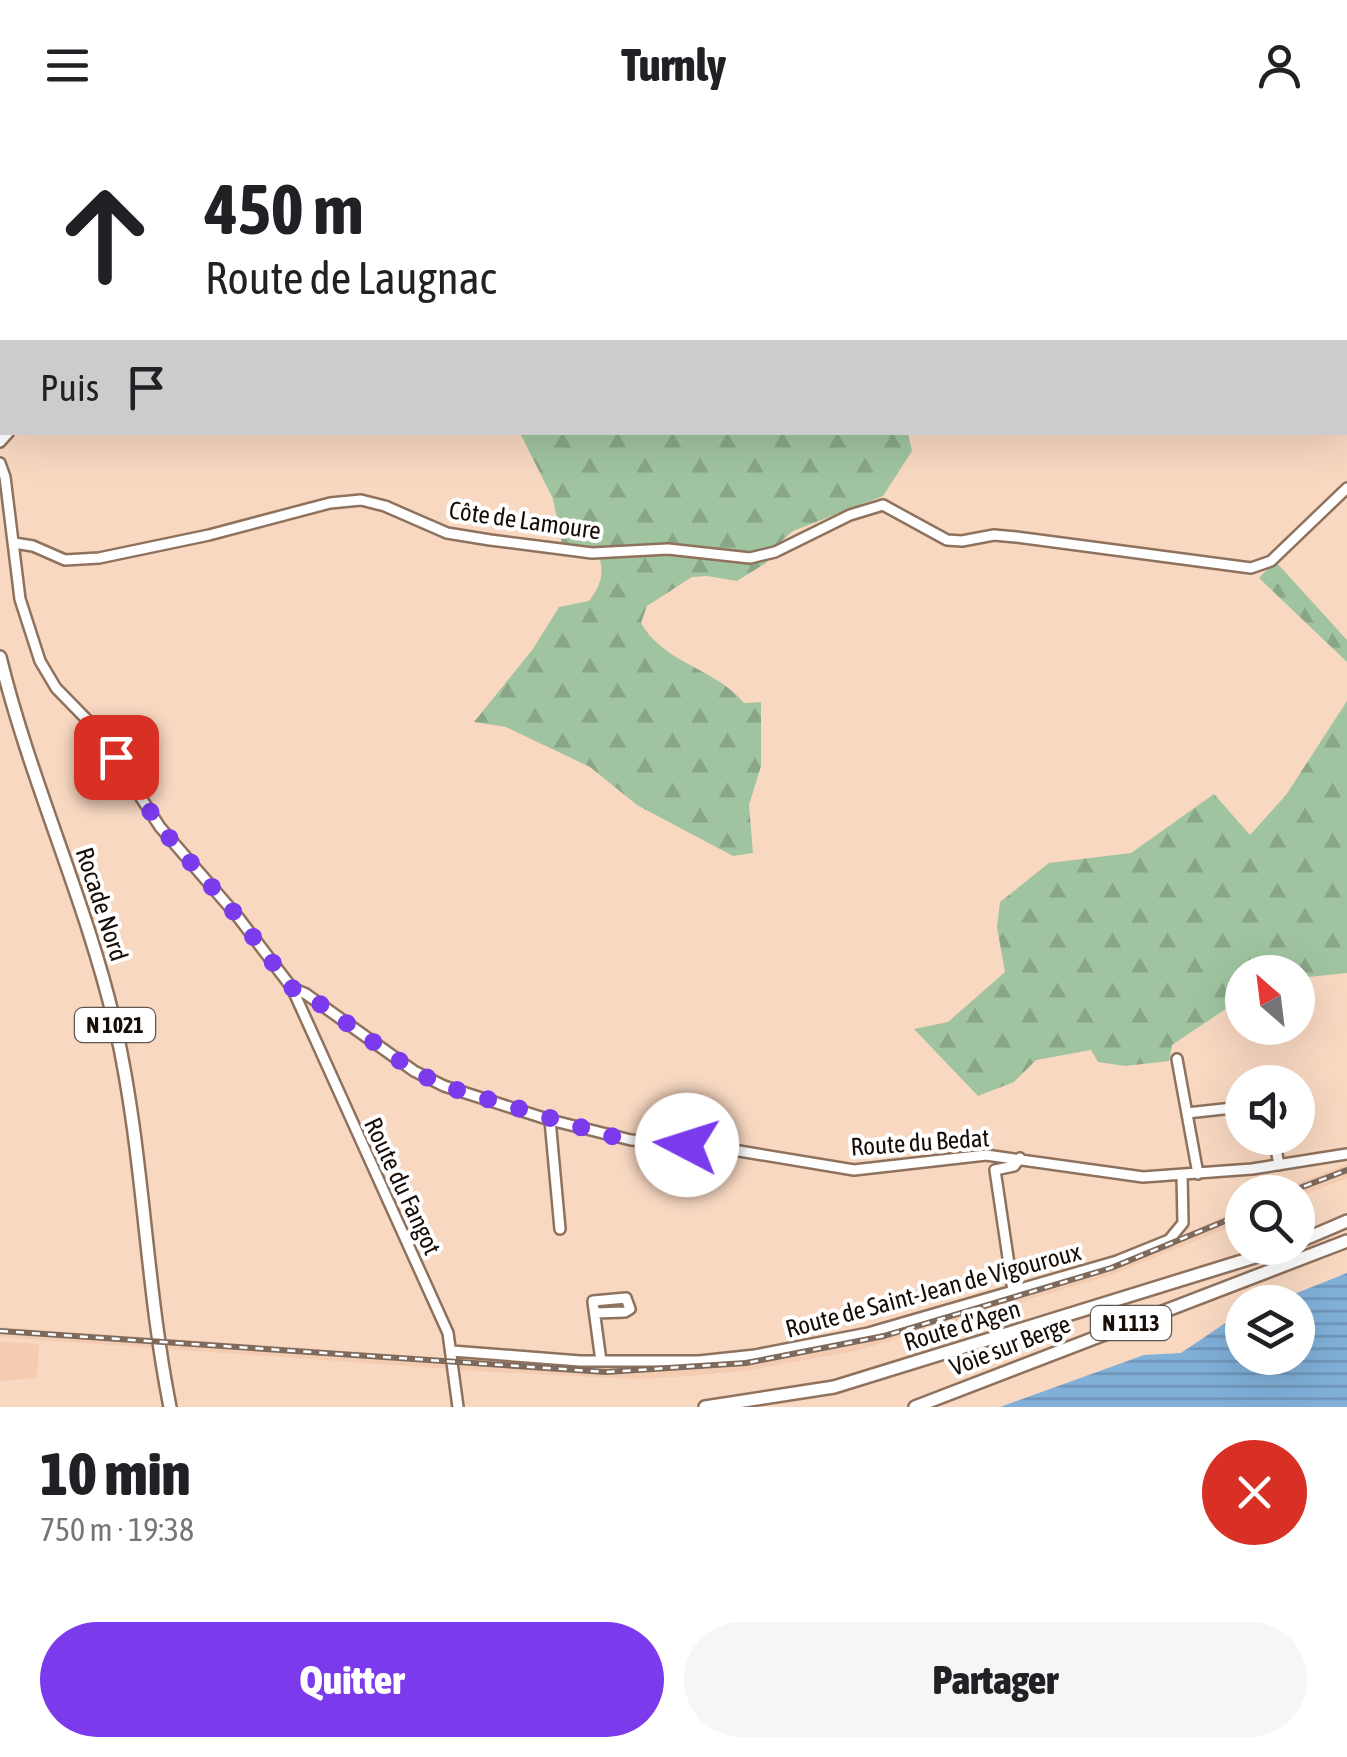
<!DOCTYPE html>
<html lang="fr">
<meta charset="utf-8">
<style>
:root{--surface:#fff;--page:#f6f6f6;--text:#202124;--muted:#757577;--accent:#7c3aed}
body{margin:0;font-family:"Asap Condensed",sans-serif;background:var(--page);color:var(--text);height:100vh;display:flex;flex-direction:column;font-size:38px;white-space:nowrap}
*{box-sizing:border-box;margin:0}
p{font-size:32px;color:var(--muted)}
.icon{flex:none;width:55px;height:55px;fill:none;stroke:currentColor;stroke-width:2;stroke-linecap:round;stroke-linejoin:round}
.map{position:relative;height:1277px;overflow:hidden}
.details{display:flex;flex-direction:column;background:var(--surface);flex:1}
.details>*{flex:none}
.top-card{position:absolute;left:0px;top:0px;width:1348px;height:305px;box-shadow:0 10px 40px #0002;background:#fff;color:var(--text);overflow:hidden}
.needle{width:65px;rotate:332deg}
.tools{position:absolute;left:1225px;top:825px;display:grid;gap:20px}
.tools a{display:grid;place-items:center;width:90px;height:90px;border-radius:50%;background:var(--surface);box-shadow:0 10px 40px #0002;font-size:50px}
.pin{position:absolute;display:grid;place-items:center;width:85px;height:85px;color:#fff;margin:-42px;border-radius:20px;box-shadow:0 5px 15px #0006}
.me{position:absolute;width:110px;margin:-55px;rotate:275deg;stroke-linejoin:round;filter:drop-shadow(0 0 8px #0008)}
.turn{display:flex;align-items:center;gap:35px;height:210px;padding:0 40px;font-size:45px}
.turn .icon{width:130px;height:130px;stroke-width:2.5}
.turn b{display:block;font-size:70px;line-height:85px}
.then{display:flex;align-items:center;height:95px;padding:0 40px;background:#0003;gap:20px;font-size:38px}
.round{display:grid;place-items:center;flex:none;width:105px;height:105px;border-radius:52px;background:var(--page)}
.overview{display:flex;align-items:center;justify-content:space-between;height:170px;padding:0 40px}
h1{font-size:60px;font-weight:800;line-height:75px}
.button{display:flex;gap:20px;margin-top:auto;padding:20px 40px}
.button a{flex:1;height:115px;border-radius:60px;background:var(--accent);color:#fff;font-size:40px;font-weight:800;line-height:115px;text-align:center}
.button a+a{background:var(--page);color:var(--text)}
header{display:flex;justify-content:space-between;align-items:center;height:130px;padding:0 40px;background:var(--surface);font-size:45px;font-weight:800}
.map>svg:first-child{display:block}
.built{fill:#f3ccb1}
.forest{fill:url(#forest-firs)}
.water{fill:url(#water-rules)}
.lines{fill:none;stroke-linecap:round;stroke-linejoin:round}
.minor-casing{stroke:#8f725d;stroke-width:14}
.major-casing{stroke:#8f725d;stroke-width:16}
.minor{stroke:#fff;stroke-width:9}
.major{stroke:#fff;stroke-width:11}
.rail-casing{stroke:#7e6a5c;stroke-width:6}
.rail{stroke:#fff;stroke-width:2.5;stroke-dasharray:8;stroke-linecap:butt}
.route{stroke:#7c3aed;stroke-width:18;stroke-dasharray:0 32.4}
.labels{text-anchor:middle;stroke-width:8;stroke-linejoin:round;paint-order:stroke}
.shield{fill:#fff;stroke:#5d5651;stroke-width:2.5}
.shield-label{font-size:22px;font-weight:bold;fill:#170d06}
.street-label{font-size:25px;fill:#170d06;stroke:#fff}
</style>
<header><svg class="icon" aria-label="menu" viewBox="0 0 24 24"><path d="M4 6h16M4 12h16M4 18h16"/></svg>Turnly<svg class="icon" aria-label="person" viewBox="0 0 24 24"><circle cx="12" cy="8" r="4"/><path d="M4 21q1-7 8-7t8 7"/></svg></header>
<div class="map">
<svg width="1347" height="1277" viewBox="0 0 1347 1277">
<defs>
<pattern id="forest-firs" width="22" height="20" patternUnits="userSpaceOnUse" patternTransform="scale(2.5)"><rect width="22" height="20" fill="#a0c4a0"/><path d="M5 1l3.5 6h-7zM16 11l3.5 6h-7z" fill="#89a788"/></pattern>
<pattern id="water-rules" width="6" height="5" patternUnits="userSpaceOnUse" patternTransform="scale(2.5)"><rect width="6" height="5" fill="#80afd8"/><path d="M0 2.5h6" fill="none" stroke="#6e95b8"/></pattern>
</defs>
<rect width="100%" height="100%" fill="#f8d8c1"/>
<path class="built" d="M 1347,1034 L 1347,1048 L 1298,1067 L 1298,1062 L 1276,1062 Z
M 1242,1078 L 1242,1092 L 1111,1145 L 855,1221 L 743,1241 L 677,1247 L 632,1249 L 457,1240 L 455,1228 L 612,1238 L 714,1235 L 791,1224 L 914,1196 L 1100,1139 L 1142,1124 Z
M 0,1197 L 448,1228 L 450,1239 L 0,1207 Z
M 0,1212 L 39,1214 L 37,1248 L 0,1251 Z"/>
<path class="forest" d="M 163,0 L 617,0 L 165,2 Z
M 520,303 L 908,303 L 912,321 L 883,366 L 793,401 L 781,411 L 766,433 L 737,451 L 707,446 L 692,447 L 647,476 L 641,493 C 663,533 717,539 744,573 L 761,572 L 761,636 L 749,675 L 753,723 L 733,726 L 637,675 L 590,637 L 506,597 L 474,592 L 533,519 L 559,477 L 589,471 C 603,453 605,440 596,418 L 562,414 L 553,369 Z
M 1275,431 L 1347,510 L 1347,532 L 1259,448 Z
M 1347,571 L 1347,843 L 1298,848 L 1298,842 L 1242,842 L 1242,868 L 1172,915 L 1169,931 L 1125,936 L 1098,932 L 1091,920 L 1036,930 L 1014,952 L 978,966 L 914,899 L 948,892 L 1005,842 L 997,797 L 1000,772 L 1049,733 L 1131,723 L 1214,664 L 1250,705 L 1286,665 Z"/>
<path class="water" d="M 1347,1143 L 1347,1277 L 1000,1277 L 1144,1225 L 1181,1223 L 1224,1194 L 1242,1186 L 1242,1228 L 1298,1228 L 1298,1172 L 1274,1172 Z"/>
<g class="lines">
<defs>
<path id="minor" d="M 0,126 L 2,134
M 0,312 L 9,302
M 0,333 L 5,347 L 20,469 L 40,531 L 56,558 L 97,600 L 160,697 L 238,787 L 292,858 L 448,1203 L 458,1277
M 14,413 L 33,416 L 65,430 L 99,428 L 209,405 L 330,373 L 361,370 L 385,376 L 447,403 L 490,410 L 592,423 L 668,419 L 750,428 L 775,422 L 850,385 L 883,375 L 947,410 L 962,411 L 994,405 L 1016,407 L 1251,438 L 1271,431 L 1347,358
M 292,858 L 306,864 L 414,941 L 444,956 L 550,990 L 631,1010 L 715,1017 L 854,1040 L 986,1025 L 1143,1047 L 1252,1039 L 1347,1024
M 1177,929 L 1198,1044
M 1187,983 L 1242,977
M 550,990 L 560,1099
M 1274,1008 L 1279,1035
M 1013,1161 L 995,1040 L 1014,1036 L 1020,1028
M 595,1183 L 625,1182 L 630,1179 L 626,1168 L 593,1171 L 593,1172 L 601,1231
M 452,1221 L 580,1231 L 699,1231 L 755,1225 L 868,1203 L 1117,1131 L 1169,1110 L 1183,1093 L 1182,1045"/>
<path id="major" d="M 0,527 C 31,654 87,772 116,899 C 144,1024 145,1152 170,1277
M 1298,1112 L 1347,1091
M 705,1277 L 834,1257 L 1284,1118
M 915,1277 L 1347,1111"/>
</defs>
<use href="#minor" class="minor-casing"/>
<use href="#major" class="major-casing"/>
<use href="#minor" class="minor"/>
<use href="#major" class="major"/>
<defs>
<path id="rail" d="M 1289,1062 L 1347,1040
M 0,1201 L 606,1242 L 746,1233 L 884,1206 L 1111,1138 L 1242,1084"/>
</defs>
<use href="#rail" class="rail-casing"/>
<use href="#rail" class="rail"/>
</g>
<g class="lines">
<path class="route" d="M 116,627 L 160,697 L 238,787 L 292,858 L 306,864 L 414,941 L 444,956 L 610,1006 L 687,1015"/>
</g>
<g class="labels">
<g class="shield">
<rect x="75" y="878" width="80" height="34" rx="8"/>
<rect x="1091" y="1176" width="80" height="34" rx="8"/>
</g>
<g class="shield-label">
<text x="115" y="903">N 1021</text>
<text x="1131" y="1201">N 1113</text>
</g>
<g class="street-label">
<text transform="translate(525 390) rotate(8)" y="9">Côte de Lamoure</text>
<text transform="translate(102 774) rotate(72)" y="9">Rocade Nord</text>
<text transform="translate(920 1012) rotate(-4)" y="9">Route du Bedat</text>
<text transform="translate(403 1056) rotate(65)" y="9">Route du Fangot</text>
<text transform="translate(933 1160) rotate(-15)" y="9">Route de Saint-Jean de Vigouroux</text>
<text transform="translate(962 1195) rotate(-17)" y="9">Route d'Agen</text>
<text transform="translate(1010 1215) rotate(-21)" y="9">Voie sur Berge</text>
</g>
</g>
</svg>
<div class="tools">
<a><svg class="needle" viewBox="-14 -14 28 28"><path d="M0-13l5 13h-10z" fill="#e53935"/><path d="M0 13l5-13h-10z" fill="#757577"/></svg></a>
<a><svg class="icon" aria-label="sound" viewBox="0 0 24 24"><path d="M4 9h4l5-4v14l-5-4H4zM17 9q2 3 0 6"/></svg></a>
<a><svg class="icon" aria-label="search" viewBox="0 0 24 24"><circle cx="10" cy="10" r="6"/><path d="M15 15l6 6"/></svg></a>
<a><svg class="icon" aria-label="layers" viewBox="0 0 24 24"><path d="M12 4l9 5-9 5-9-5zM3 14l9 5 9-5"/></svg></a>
</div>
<div class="pin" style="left:116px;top:627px;background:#d93025"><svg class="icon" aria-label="arrive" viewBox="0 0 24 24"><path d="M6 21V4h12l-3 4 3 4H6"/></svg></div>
<svg class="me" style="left:687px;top:1015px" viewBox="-20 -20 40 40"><circle r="19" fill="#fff"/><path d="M0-13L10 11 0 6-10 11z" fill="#7c3aed"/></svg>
<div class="top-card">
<div class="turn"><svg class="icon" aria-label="ahead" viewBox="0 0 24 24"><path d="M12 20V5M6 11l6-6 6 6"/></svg><div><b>450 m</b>Route de Laugnac</div></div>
<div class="then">Puis<svg class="icon" aria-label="arrive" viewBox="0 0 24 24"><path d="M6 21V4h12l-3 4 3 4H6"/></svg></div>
</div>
</div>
<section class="details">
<div class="overview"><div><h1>10 min</h1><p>750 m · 19:38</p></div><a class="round" style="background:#d93025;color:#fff"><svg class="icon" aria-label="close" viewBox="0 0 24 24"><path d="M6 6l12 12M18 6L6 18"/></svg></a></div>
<div class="button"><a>Quitter</a><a>Partager</a></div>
</section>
